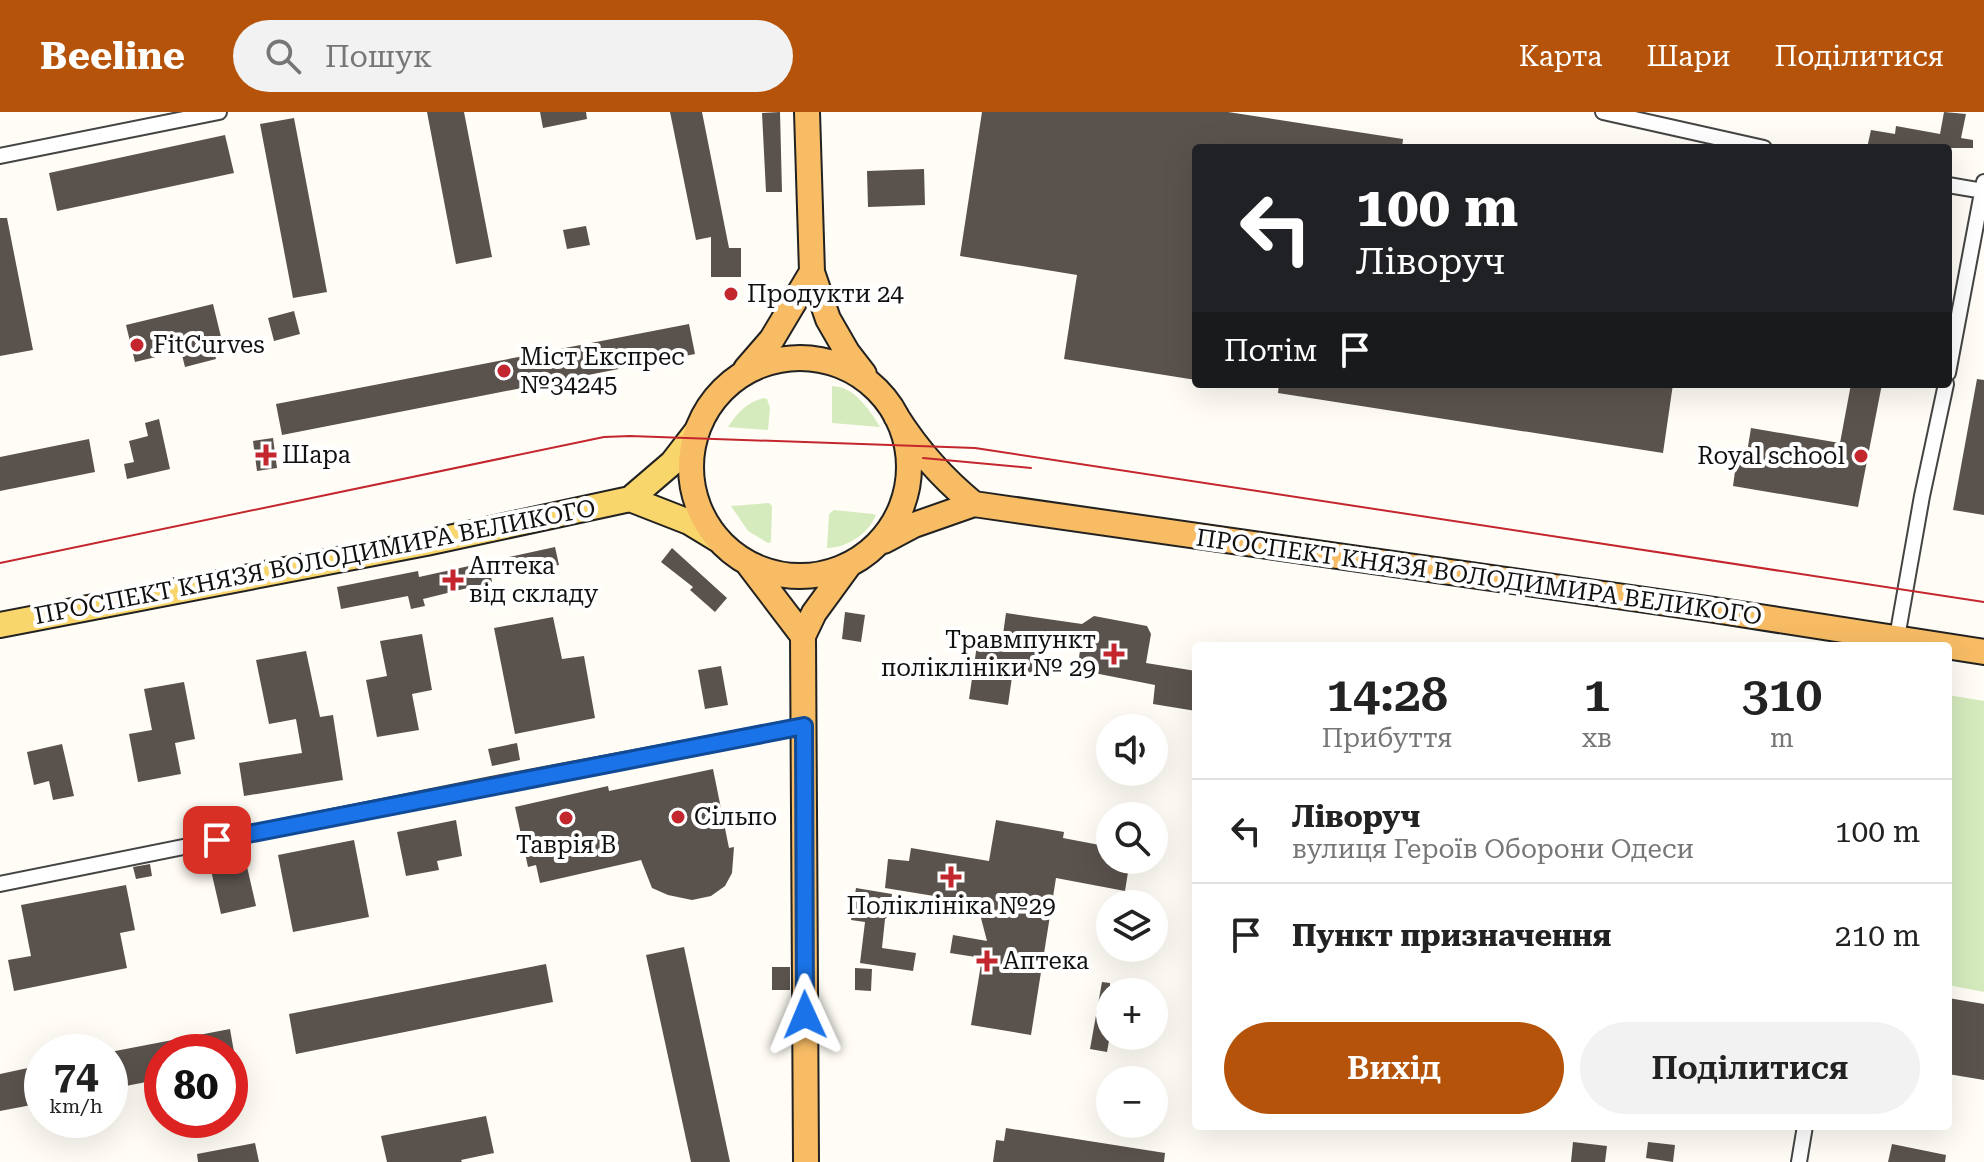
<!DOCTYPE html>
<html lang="uk">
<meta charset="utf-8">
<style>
:root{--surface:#fff;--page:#f2f2f2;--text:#222;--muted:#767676;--line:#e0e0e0;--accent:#b45309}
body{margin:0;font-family:"Roboto Serif",serif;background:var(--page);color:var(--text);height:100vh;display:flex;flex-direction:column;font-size:30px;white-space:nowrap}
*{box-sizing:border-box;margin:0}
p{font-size:26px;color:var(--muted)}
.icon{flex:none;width:44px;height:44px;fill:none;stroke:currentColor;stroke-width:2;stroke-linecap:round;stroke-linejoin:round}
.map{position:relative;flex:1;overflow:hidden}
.panel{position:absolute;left:1192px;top:530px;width:760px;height:488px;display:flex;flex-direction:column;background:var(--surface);border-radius:8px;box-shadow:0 8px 32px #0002}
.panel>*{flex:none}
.banner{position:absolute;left:1192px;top:32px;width:760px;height:244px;border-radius:8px;box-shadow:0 8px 32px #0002;background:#202124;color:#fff;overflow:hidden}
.fabs{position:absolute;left:1096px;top:602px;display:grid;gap:16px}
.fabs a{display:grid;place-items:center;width:72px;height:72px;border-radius:50%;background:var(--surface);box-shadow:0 8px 32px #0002;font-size:40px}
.speed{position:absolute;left:24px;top:922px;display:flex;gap:16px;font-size:40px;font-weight:700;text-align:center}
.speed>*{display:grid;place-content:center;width:104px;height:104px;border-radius:50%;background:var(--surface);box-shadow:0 8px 32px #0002;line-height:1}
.speed small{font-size:20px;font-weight:400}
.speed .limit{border:12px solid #d22;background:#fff;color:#111}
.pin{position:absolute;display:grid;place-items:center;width:68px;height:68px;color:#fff;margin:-34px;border-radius:16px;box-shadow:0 4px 12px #0006}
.me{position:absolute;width:88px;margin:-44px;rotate:359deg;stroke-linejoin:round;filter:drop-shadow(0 0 6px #0008)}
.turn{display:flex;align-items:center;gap:28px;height:168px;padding:0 32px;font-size:36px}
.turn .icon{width:104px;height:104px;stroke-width:2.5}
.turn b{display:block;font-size:56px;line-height:68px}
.then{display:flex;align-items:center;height:76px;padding:0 32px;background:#0003;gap:16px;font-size:30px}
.eta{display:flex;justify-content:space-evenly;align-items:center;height:136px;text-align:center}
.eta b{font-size:48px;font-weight:600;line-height:56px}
.action{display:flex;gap:16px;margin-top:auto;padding:16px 32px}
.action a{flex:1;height:92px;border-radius:48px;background:var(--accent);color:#fff;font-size:32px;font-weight:600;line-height:92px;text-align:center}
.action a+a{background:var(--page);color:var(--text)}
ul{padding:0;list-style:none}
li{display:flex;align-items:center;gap:24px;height:104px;padding:0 32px;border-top:2px solid var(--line)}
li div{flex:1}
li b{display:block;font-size:30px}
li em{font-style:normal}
header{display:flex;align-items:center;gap:48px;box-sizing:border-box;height:112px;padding:0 40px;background:var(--accent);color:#fff}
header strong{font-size:38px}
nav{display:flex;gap:44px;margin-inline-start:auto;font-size:28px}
.search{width:560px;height:72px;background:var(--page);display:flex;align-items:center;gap:20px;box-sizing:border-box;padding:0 28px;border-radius:44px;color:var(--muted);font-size:30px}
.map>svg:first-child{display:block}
.green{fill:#d5ebbd}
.building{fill:#5a524d}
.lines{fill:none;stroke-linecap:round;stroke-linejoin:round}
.minor-casing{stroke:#444;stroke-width:18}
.primary-casing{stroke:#222;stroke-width:28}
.trunk-casing{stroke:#222;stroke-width:28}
.minor{stroke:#fff;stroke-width:14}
.primary{stroke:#f9d66b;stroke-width:24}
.trunk{stroke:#f7bc64;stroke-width:24}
.tram{stroke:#c4262e;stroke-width:2}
.route-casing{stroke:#114b97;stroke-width:20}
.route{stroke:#1a73e8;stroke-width:14}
.poi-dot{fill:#c4262e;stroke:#fff;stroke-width:3}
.labels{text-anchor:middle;stroke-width:8;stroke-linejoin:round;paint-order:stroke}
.poi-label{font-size:24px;fill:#111;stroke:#fff;text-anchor:start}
.street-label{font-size:24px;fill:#111;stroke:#fff}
</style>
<header>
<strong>Beeline</strong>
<div class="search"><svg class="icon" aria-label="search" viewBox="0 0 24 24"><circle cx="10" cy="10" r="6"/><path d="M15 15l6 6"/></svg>Пошук</div>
<nav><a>Карта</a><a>Шари</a><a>Поділитися</a></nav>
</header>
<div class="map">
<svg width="1984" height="1050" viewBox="0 0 1984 1050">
<rect width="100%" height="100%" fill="#fffdf5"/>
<path class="green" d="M 832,274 C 855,275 869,297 880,315 L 832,311 Z
M 764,286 L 767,287 L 770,296 L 768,318 L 728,315 C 737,301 747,290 764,286 Z
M 769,391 L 772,394 L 771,430 L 768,431 L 748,419 L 731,394 Z
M 834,398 L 873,402 L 876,403 C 869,421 847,436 827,436 L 829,402 Z
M 1948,583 L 1984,589 L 1984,880 L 1948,873 Z"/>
<path class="building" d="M 427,0 L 464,0 L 492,145 L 456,152 Z
M 540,0 L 586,0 L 587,7 L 543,16 Z
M 670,0 L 702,0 L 729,136 L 741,136 L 741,165 L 711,165 L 711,125 L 696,128 Z
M 780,0 L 782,80 L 766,80 L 762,1 Z
M 982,0 L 1228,0 L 1403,27 L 1402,36 L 1196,36 L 1196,268 L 1064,247 L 1077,163 L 960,144 Z
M 1944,0 L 1966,2 L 1961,26 L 1973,28 L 1973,36 L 1867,36 L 1871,18 L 1895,22 L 1896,14 L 1940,22 Z
M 294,6 L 327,180 L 293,186 L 260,12 Z
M 225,23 L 234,61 L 57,99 L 49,61 Z
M 924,57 L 925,93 L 868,95 L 867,59 Z
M 0,106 L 7,106 L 33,238 L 0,244 Z
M 586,114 L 590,133 L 567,137 L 563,118 Z
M 213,192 L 222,229 L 212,232 L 216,247 L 185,255 L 181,239 L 135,250 L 126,213 Z
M 294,199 L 300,222 L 274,229 L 268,206 Z
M 689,212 L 695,242 L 282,323 L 276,292 Z
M 1977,267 L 1984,268 L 1984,403 L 1953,398 Z
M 1279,272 L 1673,272 L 1663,341 L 1278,281 Z
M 1851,272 L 1882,272 L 1858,395 L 1733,374 L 1736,352 L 1745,353 L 1751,316 L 1840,331 Z
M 159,307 L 170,357 L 127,367 L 124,352 L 134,350 L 129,329 L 148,324 L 145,311 Z
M 273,326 L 277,356 L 257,359 L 253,329 Z
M 89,327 L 95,360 L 0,379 L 0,345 Z
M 555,435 L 559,453 L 491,465 L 492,470 L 423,487 L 425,494 L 411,497 L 408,484 L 341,497 L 337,475 L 418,459 L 419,465 Z
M 672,436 L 727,486 L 715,500 L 690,478 L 693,475 L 661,450 Z
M 845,500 L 865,503 L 861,530 L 842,527 Z
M 1006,501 L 1082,512 L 1094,504 L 1147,514 L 1151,522 L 1146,551 L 1196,559 L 1196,599 L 1153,592 L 1155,573 L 1084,559 L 1078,553 L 1081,531 L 1045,526 L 1039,562 L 1013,558 L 1008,593 L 969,587 L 977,533 L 1001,537 Z
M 553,505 L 562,547 L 584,544 L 595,606 L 515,622 L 494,516 Z
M 422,522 L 432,578 L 412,582 L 419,618 L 377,625 L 366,568 L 387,564 L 380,529 Z
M 306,539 L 320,605 L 333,603 L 343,668 L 244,684 L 239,651 L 302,641 L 296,607 L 269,612 L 256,548 Z
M 721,554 L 728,593 L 705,597 L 698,558 Z
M 184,570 L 195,627 L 175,631 L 181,662 L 138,670 L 129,622 L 152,618 L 144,577 Z
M 517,631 L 520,648 L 492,654 L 488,637 Z
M 62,632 L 74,684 L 53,688 L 49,669 L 34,673 L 27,640 Z
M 713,657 L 729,736 L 734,735 L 732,761 L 725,774 L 711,784 L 692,788 L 668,783 L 652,776 L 641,748 L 540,771 L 536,753 L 528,755 L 515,695 L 608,674 L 609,679 Z
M 456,708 L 462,744 L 437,749 L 439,758 L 406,764 L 397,720 Z
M 996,708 L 1064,720 L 1063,726 L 1110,735 L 1110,748 L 1130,748 L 1125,779 L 1056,766 L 1031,923 L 971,913 L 982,846 L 950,841 L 953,823 L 987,829 L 977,791 L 885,776 L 888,747 L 909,749 L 911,736 L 989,749 Z
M 354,728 L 369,805 L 293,820 L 278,743 Z
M 245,746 L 256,794 L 221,802 L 210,754 Z
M 150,752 L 152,764 L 136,767 L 133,755 Z
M 126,773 L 135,818 L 120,821 L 127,856 L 14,879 L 8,848 L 31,844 L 21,793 Z
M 856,776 L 892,782 L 889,804 L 885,807 L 882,836 L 916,841 L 913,859 L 860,851 L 865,810 L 851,808 Z
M 684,835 L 730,1050 L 691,1050 L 646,843 Z
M 546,852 L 553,890 L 296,942 L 289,902 Z
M 772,855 L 790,855 L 790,878 L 772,878 Z
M 855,856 L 872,857 L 871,879 L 855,878 Z
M 1102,870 L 1110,871 L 1110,923 L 1107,940 L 1090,937 Z
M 1948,886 L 1984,892 L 1984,968 L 1948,962 Z
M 230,917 L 234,940 L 162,940 L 162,967 L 110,977 L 110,940 Z
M 42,953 L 42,991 L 0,999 L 0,962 Z
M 486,1004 L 494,1041 L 461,1048 L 462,1050 L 387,1050 L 381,1024 Z
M 1006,1016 L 1165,1041 L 1164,1050 L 993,1050 L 996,1028 L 1004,1029 Z
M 1573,1030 L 1607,1034 L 1605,1050 L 1571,1050 Z
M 1648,1030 L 1675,1033 L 1673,1050 L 1646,1046 Z
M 255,1031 L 259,1050 L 198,1050 L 197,1042 Z
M 1892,1032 L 1946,1043 L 1945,1050 L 1888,1050 Z"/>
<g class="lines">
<defs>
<path id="minor" d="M 1603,0 L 1764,36
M 0,44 L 219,0
M 1948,73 L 1984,79
M 1948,261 L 1984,70
M 1896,531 L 1922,384 L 1946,272
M 0,772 L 491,673 L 804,614
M 1799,1050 L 1805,1014"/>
<path id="primary" d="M 630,387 L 689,410 L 717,427
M 0,513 L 426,431 L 630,387 L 672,351 L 696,320"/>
<path id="trunk" d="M 807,0 L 812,160 L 828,207 L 847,240 L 864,262
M691 355a109 109 0 1 1 218 0a109 109 0 1 1-218 0Z
M 746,257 L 772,227 L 812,160
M 896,304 C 918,339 942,366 974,392 L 1708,497 L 1984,540
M 884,429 L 914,413 L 974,392
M 749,453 L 803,524
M 806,1050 L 803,524 L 814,501 L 849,453"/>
</defs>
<use href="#minor" class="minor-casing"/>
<use href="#primary" class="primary-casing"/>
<use href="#trunk" class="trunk-casing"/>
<use href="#minor" class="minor"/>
<use href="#primary" class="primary"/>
<use href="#trunk" class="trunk"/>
<path class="tram" d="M 923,346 L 1031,356
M 0,451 L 604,325 L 630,324 L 975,336 L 1984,490"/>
</g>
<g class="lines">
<defs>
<path id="route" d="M 217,728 L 804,614 L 805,903"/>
</defs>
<use href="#route" class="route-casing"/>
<use href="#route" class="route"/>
</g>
<g class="poi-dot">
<circle cx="731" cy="182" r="8"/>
<circle cx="137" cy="233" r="8"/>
<circle cx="504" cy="259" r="8"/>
<path d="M262 331h8v8h8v8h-8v8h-8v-8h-8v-8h8z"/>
<circle cx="1861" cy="344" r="8"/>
<path d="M449 456h8v8h8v8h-8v8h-8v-8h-8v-8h8z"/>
<path d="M1110 530h8v8h8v8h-8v8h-8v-8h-8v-8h8z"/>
<circle cx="678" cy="705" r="8"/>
<circle cx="566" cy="706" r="8"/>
<path d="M947 753h8v8h8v8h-8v8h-8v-8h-8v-8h8z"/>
<path d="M983 837h8v8h8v8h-8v8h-8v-8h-8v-8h8z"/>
</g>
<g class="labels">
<g class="poi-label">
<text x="747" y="190">Продукти 24</text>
<text x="153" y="241">FitCurves</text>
<text x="520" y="253">Міст Експрес<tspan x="520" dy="28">№34245</tspan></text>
<text x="282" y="351">Шара</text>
<text x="1845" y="352" text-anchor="end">Royal school</text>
<text x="469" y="462">Аптека<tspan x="469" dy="28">від складу</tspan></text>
<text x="1096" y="536" text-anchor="end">Травмпункт<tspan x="1096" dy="28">поліклініки № 29</tspan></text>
<text x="694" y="713">Сільпо</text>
<text x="566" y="741" text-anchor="middle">Таврія В</text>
<text x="951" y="802" text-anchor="middle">Поліклініка №29</text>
<text x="1003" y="857">Аптека</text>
</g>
<g class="street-label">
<text transform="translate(315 450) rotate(-11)" y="8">ПРОСПЕКТ КНЯЗЯ ВОЛОДИМИРА ВЕЛИКОГО</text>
<text transform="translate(1479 465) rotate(8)" y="8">ПРОСПЕКТ КНЯЗЯ ВОЛОДИМИРА ВЕЛИКОГО</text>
</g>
</g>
</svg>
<div class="fabs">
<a><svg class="icon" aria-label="sound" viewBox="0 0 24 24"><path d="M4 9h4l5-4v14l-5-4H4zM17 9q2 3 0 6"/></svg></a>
<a><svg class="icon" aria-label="search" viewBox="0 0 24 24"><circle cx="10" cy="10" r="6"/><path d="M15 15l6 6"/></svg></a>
<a><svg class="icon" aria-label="layers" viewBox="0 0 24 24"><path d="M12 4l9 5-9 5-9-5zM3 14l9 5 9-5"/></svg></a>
<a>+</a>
<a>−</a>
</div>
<div class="speed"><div>74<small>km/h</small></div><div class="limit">80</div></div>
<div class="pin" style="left:217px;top:728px;background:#d93025"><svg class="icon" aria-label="arrive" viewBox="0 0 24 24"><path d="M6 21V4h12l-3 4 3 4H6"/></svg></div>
<svg class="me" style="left:805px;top:903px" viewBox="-20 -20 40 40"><path d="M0-17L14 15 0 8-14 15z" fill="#1a73e8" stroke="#fff" stroke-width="4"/></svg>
<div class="banner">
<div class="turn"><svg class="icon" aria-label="left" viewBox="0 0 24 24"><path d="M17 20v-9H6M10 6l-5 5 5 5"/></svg><div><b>100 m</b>Ліворуч</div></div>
<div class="then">Потім<svg class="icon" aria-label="arrive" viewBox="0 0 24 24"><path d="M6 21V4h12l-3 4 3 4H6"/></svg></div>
</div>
<section class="panel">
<div class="eta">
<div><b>14:28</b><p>Прибуття</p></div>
<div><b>1</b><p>хв</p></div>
<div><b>310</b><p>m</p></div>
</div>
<ul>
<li><svg class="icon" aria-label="left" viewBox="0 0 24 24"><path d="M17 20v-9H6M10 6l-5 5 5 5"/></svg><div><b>Ліворуч</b><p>вулиця Героїв Оборони Одеси</p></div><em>100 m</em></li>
<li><svg class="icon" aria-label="arrive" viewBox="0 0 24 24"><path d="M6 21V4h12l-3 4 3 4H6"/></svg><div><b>Пункт призначення</b></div><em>210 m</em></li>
</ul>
<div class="action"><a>Вихід</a><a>Поділитися</a></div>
</section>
</div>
